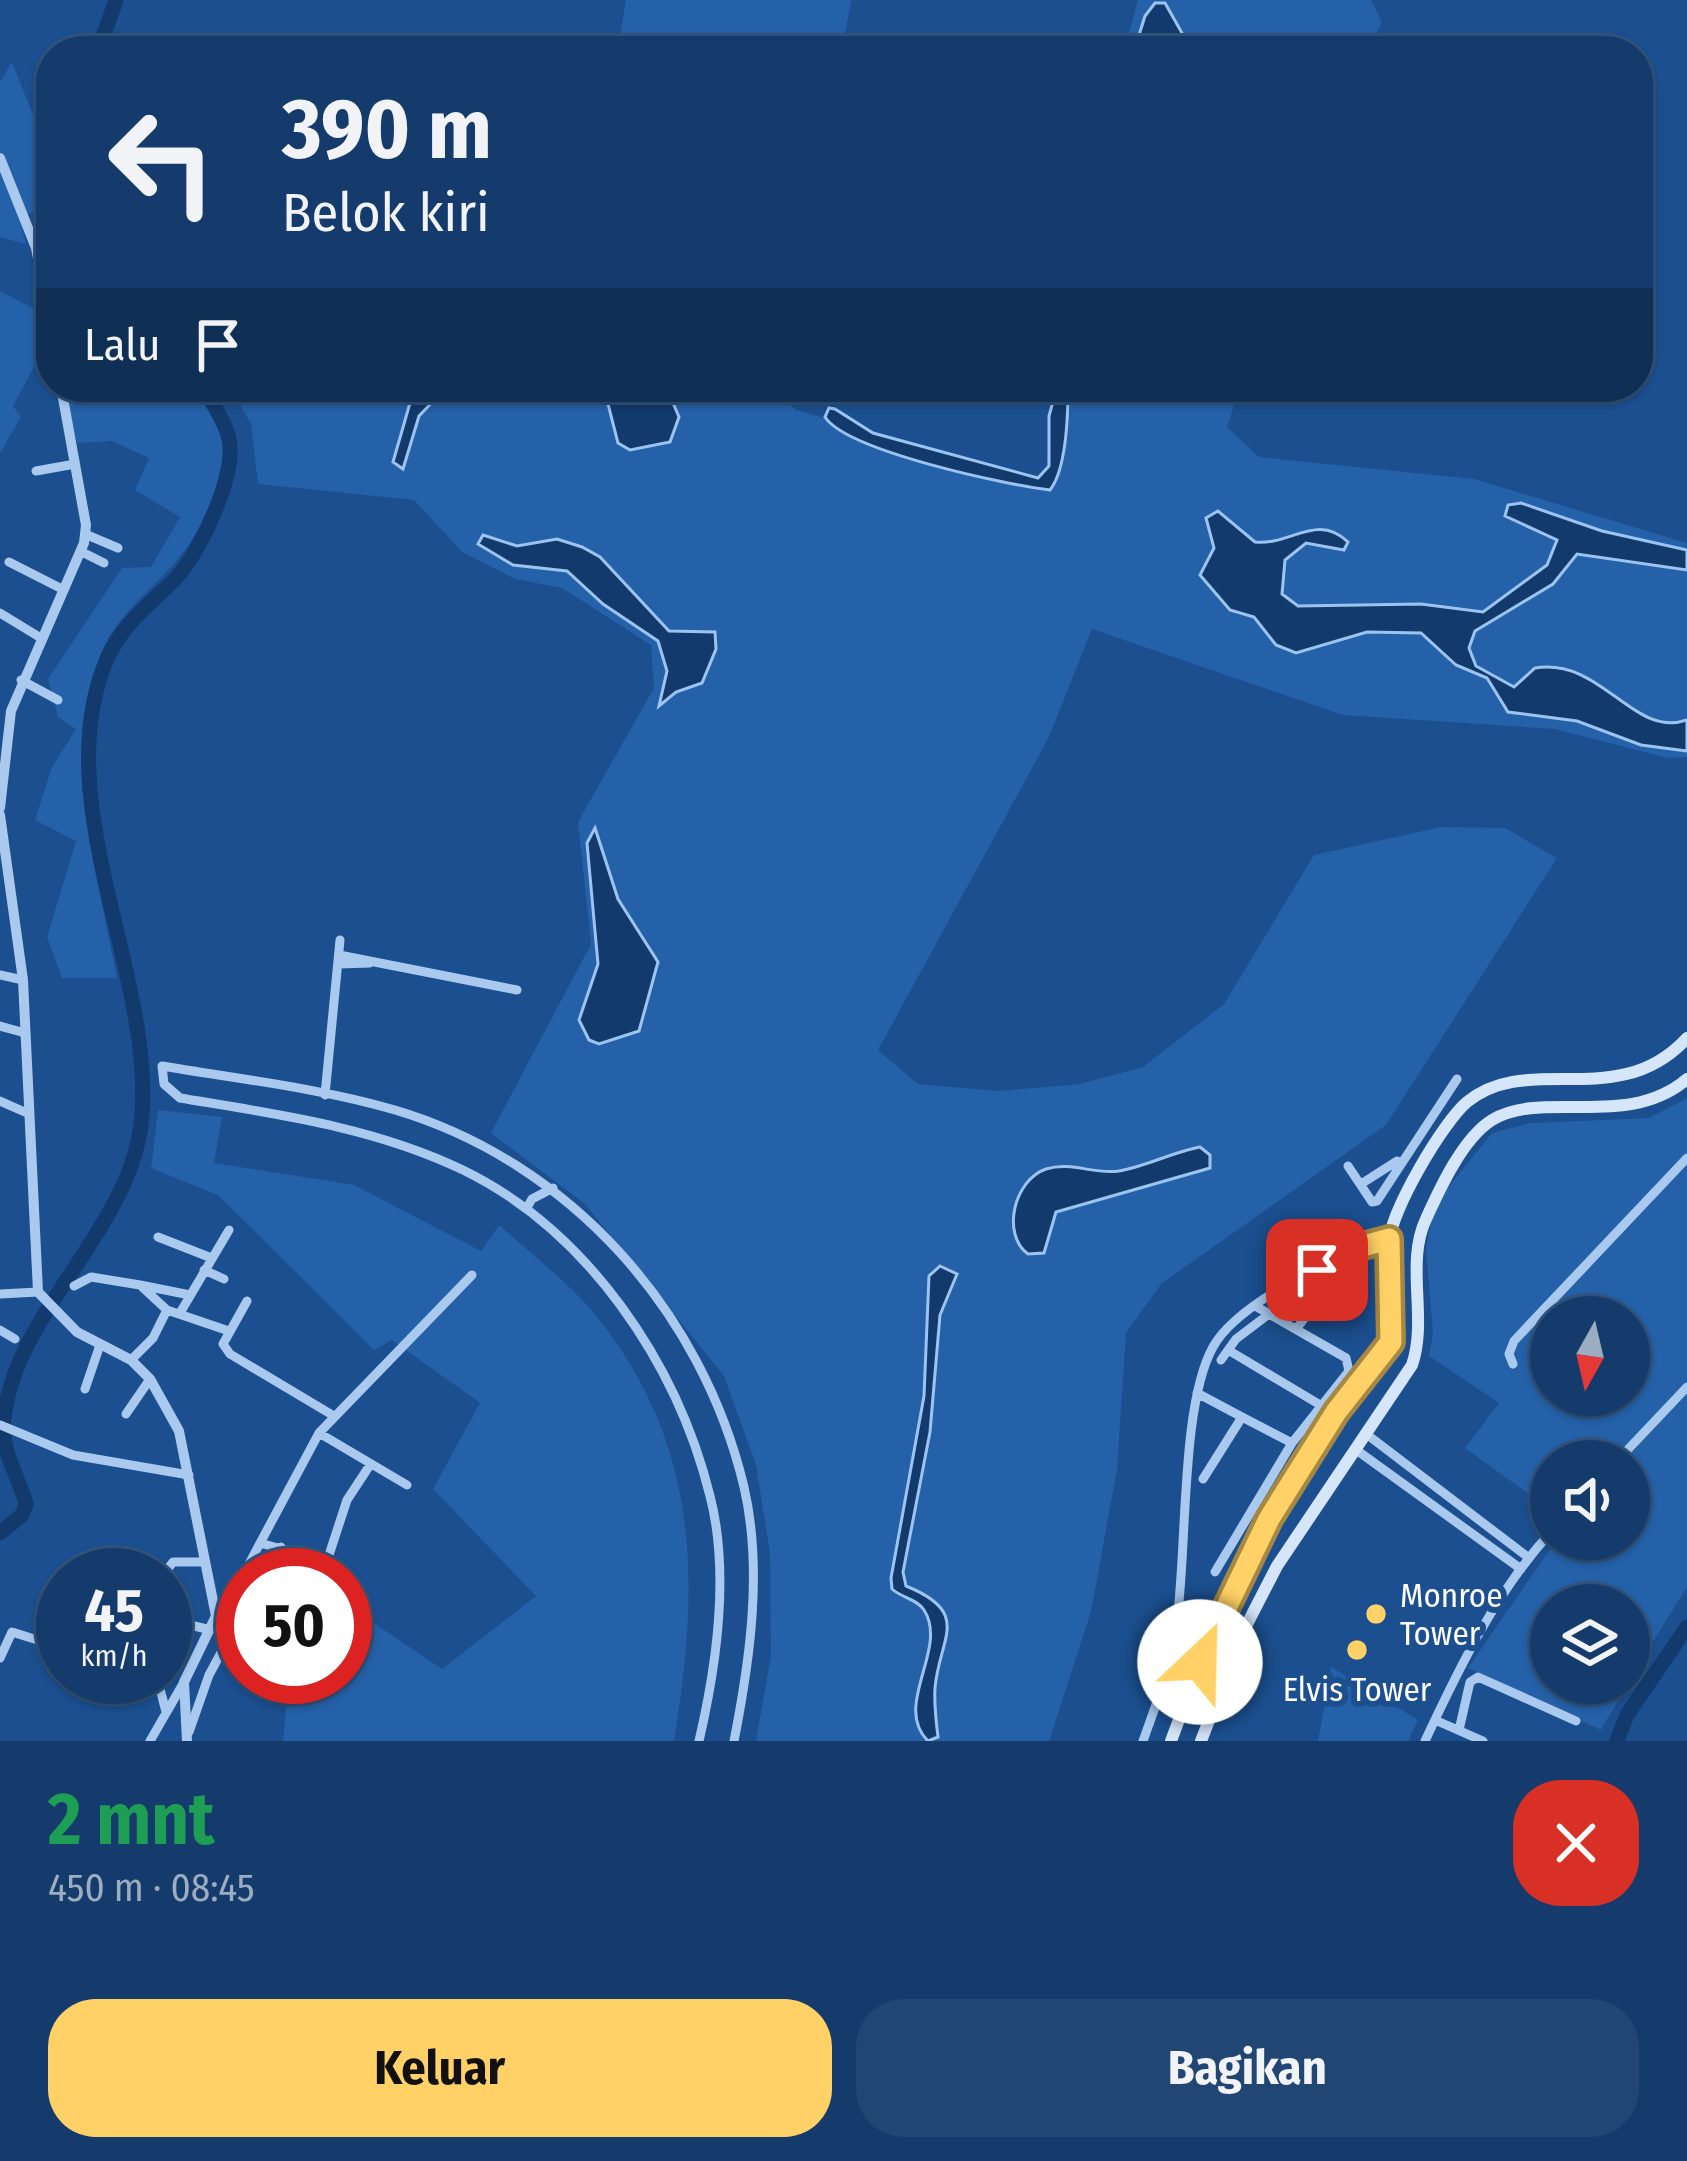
<!DOCTYPE html>
<html lang="id">
<meta charset="utf-8">
<style>
:root{--surface:#143b6b;--page:#214673;--text:#f1f3f6;--muted:#9dadc1;--line:#33557e;--accent:#ffd166}
body{margin:0;font-family:"Fira Sans Condensed",sans-serif;background:var(--page);color:var(--text);height:100vh;display:flex;flex-direction:column;font-size:45px;white-space:nowrap}
*{box-sizing:border-box;margin:0}
p{font-size:39px;color:var(--muted)}
.icon{flex:none;width:66px;height:66px;fill:none;stroke:currentColor;stroke-width:2;stroke-linecap:round;stroke-linejoin:round}
.map{position:relative;height:1741px;overflow:hidden}
.drawer{display:flex;flex-direction:column;background:var(--surface);flex:1}
.drawer>*{flex:none}
.banner{position:absolute;left:36px;top:36px;width:1617px;height:366px;border-radius:48px;box-shadow:0 3px 9px #0004,0 0 0 3px var(--line);background:#143b6b;color:var(--text);overflow:hidden}
.needle{width:78px;rotate:188deg}
.fabs{position:absolute;left:1530px;top:1296px;display:grid;gap:24px}
.fabs a{display:grid;place-items:center;width:120px;height:120px;border-radius:50%;background:var(--surface);box-shadow:0 3px 9px #0004,0 0 0 3px var(--line);font-size:60px}
.speed{position:absolute;left:36px;top:1548px;display:flex;gap:24px;font-size:60px;font-weight:700;text-align:center}
.speed>*{display:grid;place-content:center;width:156px;height:156px;border-radius:50%;background:var(--surface);box-shadow:0 3px 9px #0004,0 0 0 3px var(--line);line-height:1}
.speed small{font-size:30px;font-weight:400}
.speed .limit{border:18px solid #d22;background:#fff;color:#111}
.pin{position:absolute;display:grid;place-items:center;width:102px;height:102px;color:#fff;margin:-51px;border-radius:24px;box-shadow:0 6px 18px #0006}
.me{position:absolute;width:132px;margin:-66px;rotate:24deg;stroke-linejoin:round;filter:drop-shadow(0 0 9px #0008)}
.turn{display:flex;align-items:center;gap:42px;height:252px;padding:0 48px;font-size:54px}
.turn .icon{width:156px;height:156px;stroke-width:2.5}
.turn b{display:block;font-size:84px;line-height:102px}
.then{display:flex;align-items:center;height:114px;padding:0 48px;background:#0003;gap:24px;font-size:45px}
.round{display:grid;place-items:center;flex:none;width:126px;height:126px;border-radius:48px;background:var(--page)}
.head{display:flex;align-items:center;justify-content:space-between;height:204px;padding:0 48px}
h1{font-size:72px;font-weight:700;line-height:90px;color:#1e9e55}
.cta{display:flex;gap:24px;margin-top:auto;padding:24px 48px}
.cta a{flex:1;height:138px;border-radius:48px;background:var(--accent);color:#111;font-size:48px;font-weight:700;line-height:138px;text-align:center}
.cta a+a{background:var(--page);color:var(--text)}
.map>svg:first-child{display:block}
.green{fill:#2461a8;fill-rule:evenodd}
.water{fill:#123a6d;stroke:#9cc4f0;stroke-width:3}
.lines{fill:none;stroke-linecap:round;stroke-linejoin:round}
.river{stroke:#123a6d;stroke-width:15}
.minor{stroke:#a9c9ee;stroke-width:9}
.tertiary{stroke:#a9c9ee;stroke-width:10}
.secondary{stroke:#d6e6fa;stroke-width:12}
.route-casing{stroke:#a68842;stroke-width:30}
.route{stroke:#ffd166;stroke-width:21}
.poi-dot{fill:#ffd166;stroke:#1b4f8f;stroke-width:4.5}
.labels{text-anchor:middle;stroke-width:12;stroke-linejoin:round;paint-order:stroke}
.poi-label{font-size:33px;fill:#fff;stroke:#1b4f8f;text-anchor:start}
</style>
<div class="map">
<svg width="1687" height="1741" viewBox="0 0 1687 1741">
<rect width="100%" height="100%" fill="#1b4f8f"/>
<path class="green" d="M 626,0 L 851,0 L 842,51 L 618,51 Z
M 1138,0 L 1371,0 L 1382,22 L 1367,51 L 1124,51 Z
M 12,62 L 41,135 L 51,106 L 51,207 L 19,217 L 26,244 L 0,237 L 0,82 Z
M 0,291 L 42,313 L 45,346 L 13,406 L 21,417 L 0,453 Z
M 83,387 L 197,387 C 209,407 225,430 223,454 C 222,484 200,533 181,555 C 155,589 117,612 101,654 C 61,762 97,871 117,978 L 62,978 L 47,937 L 76,841 L 35,820 L 52,767 L 76,729 L 58,717 L 48,679 L 122,568 L 151,567 L 180,517 L 135,490 L 149,458 L 112,441 L 77,443 L 65,398 Z
M 230,387 L 772,387 L 796,410 L 1045,482 L 1054,387 L 1240,387 L 1227,427 L 1259,457 L 1474,479 L 1687,543 L 1687,757 L 1668,758 L 1555,729 L 1343,715 L 1092,629 L 1049,737 L 878,1050 L 918,1084 L 997,1091 L 1080,1084 L 1143,1067 L 1224,1004 L 1314,855 L 1441,827 L 1505,828 L 1557,858 L 1386,1125 L 1161,1284 L 1126,1333 L 1117,1469 L 1091,1612 L 1049,1741 L 756,1741 L 771,1655 L 770,1553 L 756,1465 L 724,1376 L 585,1204 L 491,1133 L 591,944 L 578,822 L 654,688 L 651,645 L 562,588 L 515,579 L 462,552 L 414,500 L 258,484 L 251,424 Z
M 1687,1098 L 1687,1587 L 1629,1680 L 1629,1605 L 1551,1605 L 1551,1683 L 1628,1683 L 1601,1730 L 1468,1668 L 1557,1539 L 1629,1539 L 1629,1461 L 1551,1461 L 1551,1510 L 1465,1448 L 1499,1403 L 1429,1356 L 1433,1333 L 1426,1248 L 1434,1205 L 1492,1133 L 1531,1123 L 1649,1118 ZM 1551,1317 L 1629,1317 L 1629,1395 L 1551,1395 Z
M 158,1110 L 222,1117 L 214,1163 L 354,1185 L 481,1251 L 499,1225 C 530,1253 567,1281 594,1313 C 701,1444 700,1583 674,1741 L 283,1741 L 287,1699 L 307,1677 L 345,1677 L 345,1634 L 362,1615 L 442,1669 L 536,1596 L 433,1489 L 480,1403 L 392,1340 L 374,1350 L 218,1195 L 151,1168 Z
M 1331,1667 L 1418,1720 L 1408,1741 L 1318,1741 Z"/>
<path class="water" d="M 1155,3 L 1165,3 L 1182,33 L 1179,51 L 1134,51 L 1145,16 Z
M 398,387 L 622,387 L 673,403 L 679,417 L 670,442 L 630,450 L 618,443 L 608,404 L 567,391 L 531,398 L 499,389 L 444,390 L 419,416 L 403,469 L 393,462 L 410,403 Z
M 1057,387 L 1068,387 C 1068,415 1067,468 1050,490 C 1007,485 847,451 825,417 L 829,408 L 835,409 L 873,433 L 1038,478 L 1049,466 L 1049,416 Z
M 1521,503 L 1602,531 L 1687,550 L 1687,570 L 1577,554 L 1553,584 L 1475,631 L 1469,648 L 1476,666 L 1514,687 L 1535,668 C 1602,657 1633,739 1687,720 L 1687,751 L 1641,745 L 1577,721 L 1508,712 L 1487,678 L 1456,665 L 1421,633 L 1367,632 L 1296,653 L 1276,645 L 1254,617 L 1230,610 L 1200,575 L 1214,548 L 1206,518 L 1218,511 L 1255,542 C 1290,546 1317,512 1348,542 L 1344,550 L 1306,543 L 1285,560 L 1282,594 L 1298,606 L 1421,604 L 1483,612 L 1547,565 L 1557,540 L 1505,516 L 1508,505 Z
M 483,535 L 517,546 L 557,539 L 582,547 L 600,557 L 669,631 L 715,632 L 716,649 L 702,683 L 676,692 L 659,706 L 667,671 L 658,641 L 603,604 L 567,571 L 513,565 L 478,544 Z
M 595,828 L 618,899 L 658,962 L 639,1031 L 599,1044 L 589,1040 L 579,1020 L 598,964 L 587,843 Z
M 1200,1147 L 1210,1155 L 1210,1168 L 1056,1212 L 1044,1253 L 1028,1254 C 1001,1234 1014,1180 1046,1169 C 1072,1161 1094,1175 1119,1171 C 1147,1166 1173,1152 1200,1147 Z
M 940,1266 L 957,1274 L 940,1315 L 930,1432 L 903,1572 L 906,1586 C 973,1613 939,1638 935,1688 C 934,1704 936,1721 938,1737 L 928,1741 C 892,1705 949,1649 924,1610 C 917,1599 902,1598 892,1589 L 891,1578 L 924,1396 L 929,1276 Z"/>
<g class="lines">
<path class="river" d="M 98,51 L 116,0
M 0,1533 L 22,1515 L 26,1504 C 18,1474 0,1451 4,1418 C 16,1310 134,1227 142,1115 C 153,971 47,799 107,659 C 123,622 151,604 177,577 C 201,550 239,471 228,435 C 224,420 211,402 204,387
M 1617,1741 L 1627,1715 L 1687,1627"/>
<path class="minor" d="M 36,471 L 75,464
M 85,534 L 118,548
M 82,552 L 104,563
M 9,562 L 64,590
M 0,613 L 41,638
M 21,680 L 58,700
M 339,955 L 517,990
M 338,964 L 370,963
M 0,975 L 23,980
M 0,1026 L 25,1033
M 325,1095 L 340,940
M 0,1101 L 27,1113
M 1348,1166 L 1372,1202 L 1377,1201 L 1457,1079
M 1361,1184 L 1397,1161
M 526,1209 L 532,1199 L 553,1188
M 158,1237 L 209,1257
M 204,1270 L 224,1279
M 140,1285 L 190,1295
M 74,1286 L 91,1277 L 140,1285 L 167,1310 L 226,1330
M 0,1294 L 38,1292
M 247,1301 L 223,1344 L 230,1354 L 334,1416
M 180,1313 L 229,1230
M 1296,1329 L 1359,1249
M 0,1330 L 15,1339
M 1228,1350 L 1322,1406
M 131,1360 L 153,1338 L 167,1310
M 1221,1360 L 1236,1339 L 1269,1314
M 1513,1364 L 1509,1354 L 1514,1341 L 1687,1158
M 85,1389 L 100,1345
M 1197,1393 L 1242,1417
M 126,1414 L 150,1379
M 0,1425 L 73,1455 L 189,1475
M 319,1433 L 407,1485
M 1365,1433 L 1529,1558
M 1355,1449 L 1521,1569
M 1617,1461 L 1687,1387
M 1203,1479 L 1242,1417 L 1292,1443
M 260,1543 L 314,1558
M 328,1558 L 347,1500 L 370,1465
M 1215,1572 L 1292,1443 L 1349,1371 L 1346,1358 L 1257,1307
M 163,1575 L 173,1562 L 204,1562
M 243,1575 L 319,1433 L 472,1275
M 264,1575 L 281,1547
M 216,1616 L 243,1576
M 165,1619 L 211,1630
M 40,1638 L 50,1601 L 63,1600
M 0,1658 L 12,1632 L 63,1648
M 157,1677 L 166,1712
M 1435,1720 L 1483,1741
M 1459,1730 L 1470,1682 L 1478,1677 L 1576,1721
M 189,1732 L 209,1675 L 243,1612
M 150,1741 L 184,1682
M 699,1741 C 717,1664 730,1573 710,1496 C 677,1363 588,1231 463,1170 C 374,1127 276,1114 180,1098 L 164,1084 L 162,1066 C 239,1079 320,1088 395,1110 C 570,1162 702,1311 744,1487 C 763,1569 750,1660 734,1741
M 1143,1741 C 1155,1707 1169,1672 1175,1636 C 1188,1561 1179,1408 1213,1347 C 1237,1303 1342,1252 1389,1239
M 1425,1741 C 1459,1668 1496,1592 1551,1532"/>
<path class="tertiary" d="M 0,158 L 36,248 L 51,326
M 0,808 L 11,711 L 84,543 L 86,525 L 61,387
M 0,815 L 23,980 L 38,1292 L 77,1332 L 131,1360 L 150,1379 L 179,1431 L 216,1616 L 184,1682 L 187,1741"/>
<path class="secondary" d="M 1171,1741 C 1208,1639 1252,1546 1310,1454 C 1329,1424 1381,1370 1390,1343 C 1400,1314 1389,1274 1389,1243 C 1390,1212 1443,1122 1467,1102 C 1529,1051 1618,1113 1687,1038
M 1201,1741 L 1244,1630 L 1277,1566 L 1412,1365 C 1428,1319 1405,1263 1426,1219 C 1440,1188 1463,1138 1492,1120 C 1544,1089 1627,1130 1687,1079"/>
</g>
<g class="lines">
<defs>
<path id="route" d="M 1200,1662 L 1269,1519 L 1336,1412 L 1391,1342 L 1389,1239 L 1360,1247 L 1317,1270"/>
</defs>
<use href="#route" class="route-casing"/>
<use href="#route" class="route"/>
</g>
<g class="poi-dot">
<circle cx="1376" cy="1614" r="12"/>
<circle cx="1357" cy="1650" r="12"/>
</g>
<g class="labels">
<g class="poi-label">
<text x="1400" y="1607">Monroe<tspan x="1400" dy="38">Tower</tspan></text>
<text x="1357" y="1701" text-anchor="middle">Elvis Tower</text>
</g>
</g>
</svg>
<div class="fabs">
<a><svg class="needle" viewBox="-14 -14 28 28"><path d="M0-13l5 13h-10z" fill="#e53935"/><path d="M0 13l5-13h-10z" fill="#9dadc1"/></svg></a>
<a><svg class="icon" aria-label="sound" viewBox="0 0 24 24"><path d="M4 9h4l5-4v14l-5-4H4zM17 9q2 3 0 6"/></svg></a>
<a><svg class="icon" aria-label="layers" viewBox="0 0 24 24"><path d="M12 4l9 5-9 5-9-5zM3 14l9 5 9-5"/></svg></a>
</div>
<div class="speed"><div>45<small>km/h</small></div><div class="limit">50</div></div>
<div class="pin" style="left:1317px;top:1270px;background:#d93025"><svg class="icon" aria-label="arrive" viewBox="0 0 24 24"><path d="M6 21V4h12l-3 4 3 4H6"/></svg></div>
<svg class="me" style="left:1200px;top:1662px" viewBox="-20 -20 40 40"><circle r="19" fill="#fff"/><path d="M0-13L10 11 0 6-10 11z" fill="#ffd166"/></svg>
<div class="banner">
<div class="turn"><svg class="icon" aria-label="left" viewBox="0 0 24 24"><path d="M17 20v-9H6M10 6l-5 5 5 5"/></svg><div><b>390 m</b>Belok kiri</div></div>
<div class="then">Lalu<svg class="icon" aria-label="arrive" viewBox="0 0 24 24"><path d="M6 21V4h12l-3 4 3 4H6"/></svg></div>
</div>
</div>
<section class="drawer">
<div class="head"><div><h1>2 mnt</h1><p>450 m · 08:45</p></div><a class="round" style="background:#d93025;color:#fff"><svg class="icon" aria-label="close" viewBox="0 0 24 24"><path d="M6 6l12 12M18 6L6 18"/></svg></a></div>
<div class="cta"><a>Keluar</a><a>Bagikan</a></div>
</section>
